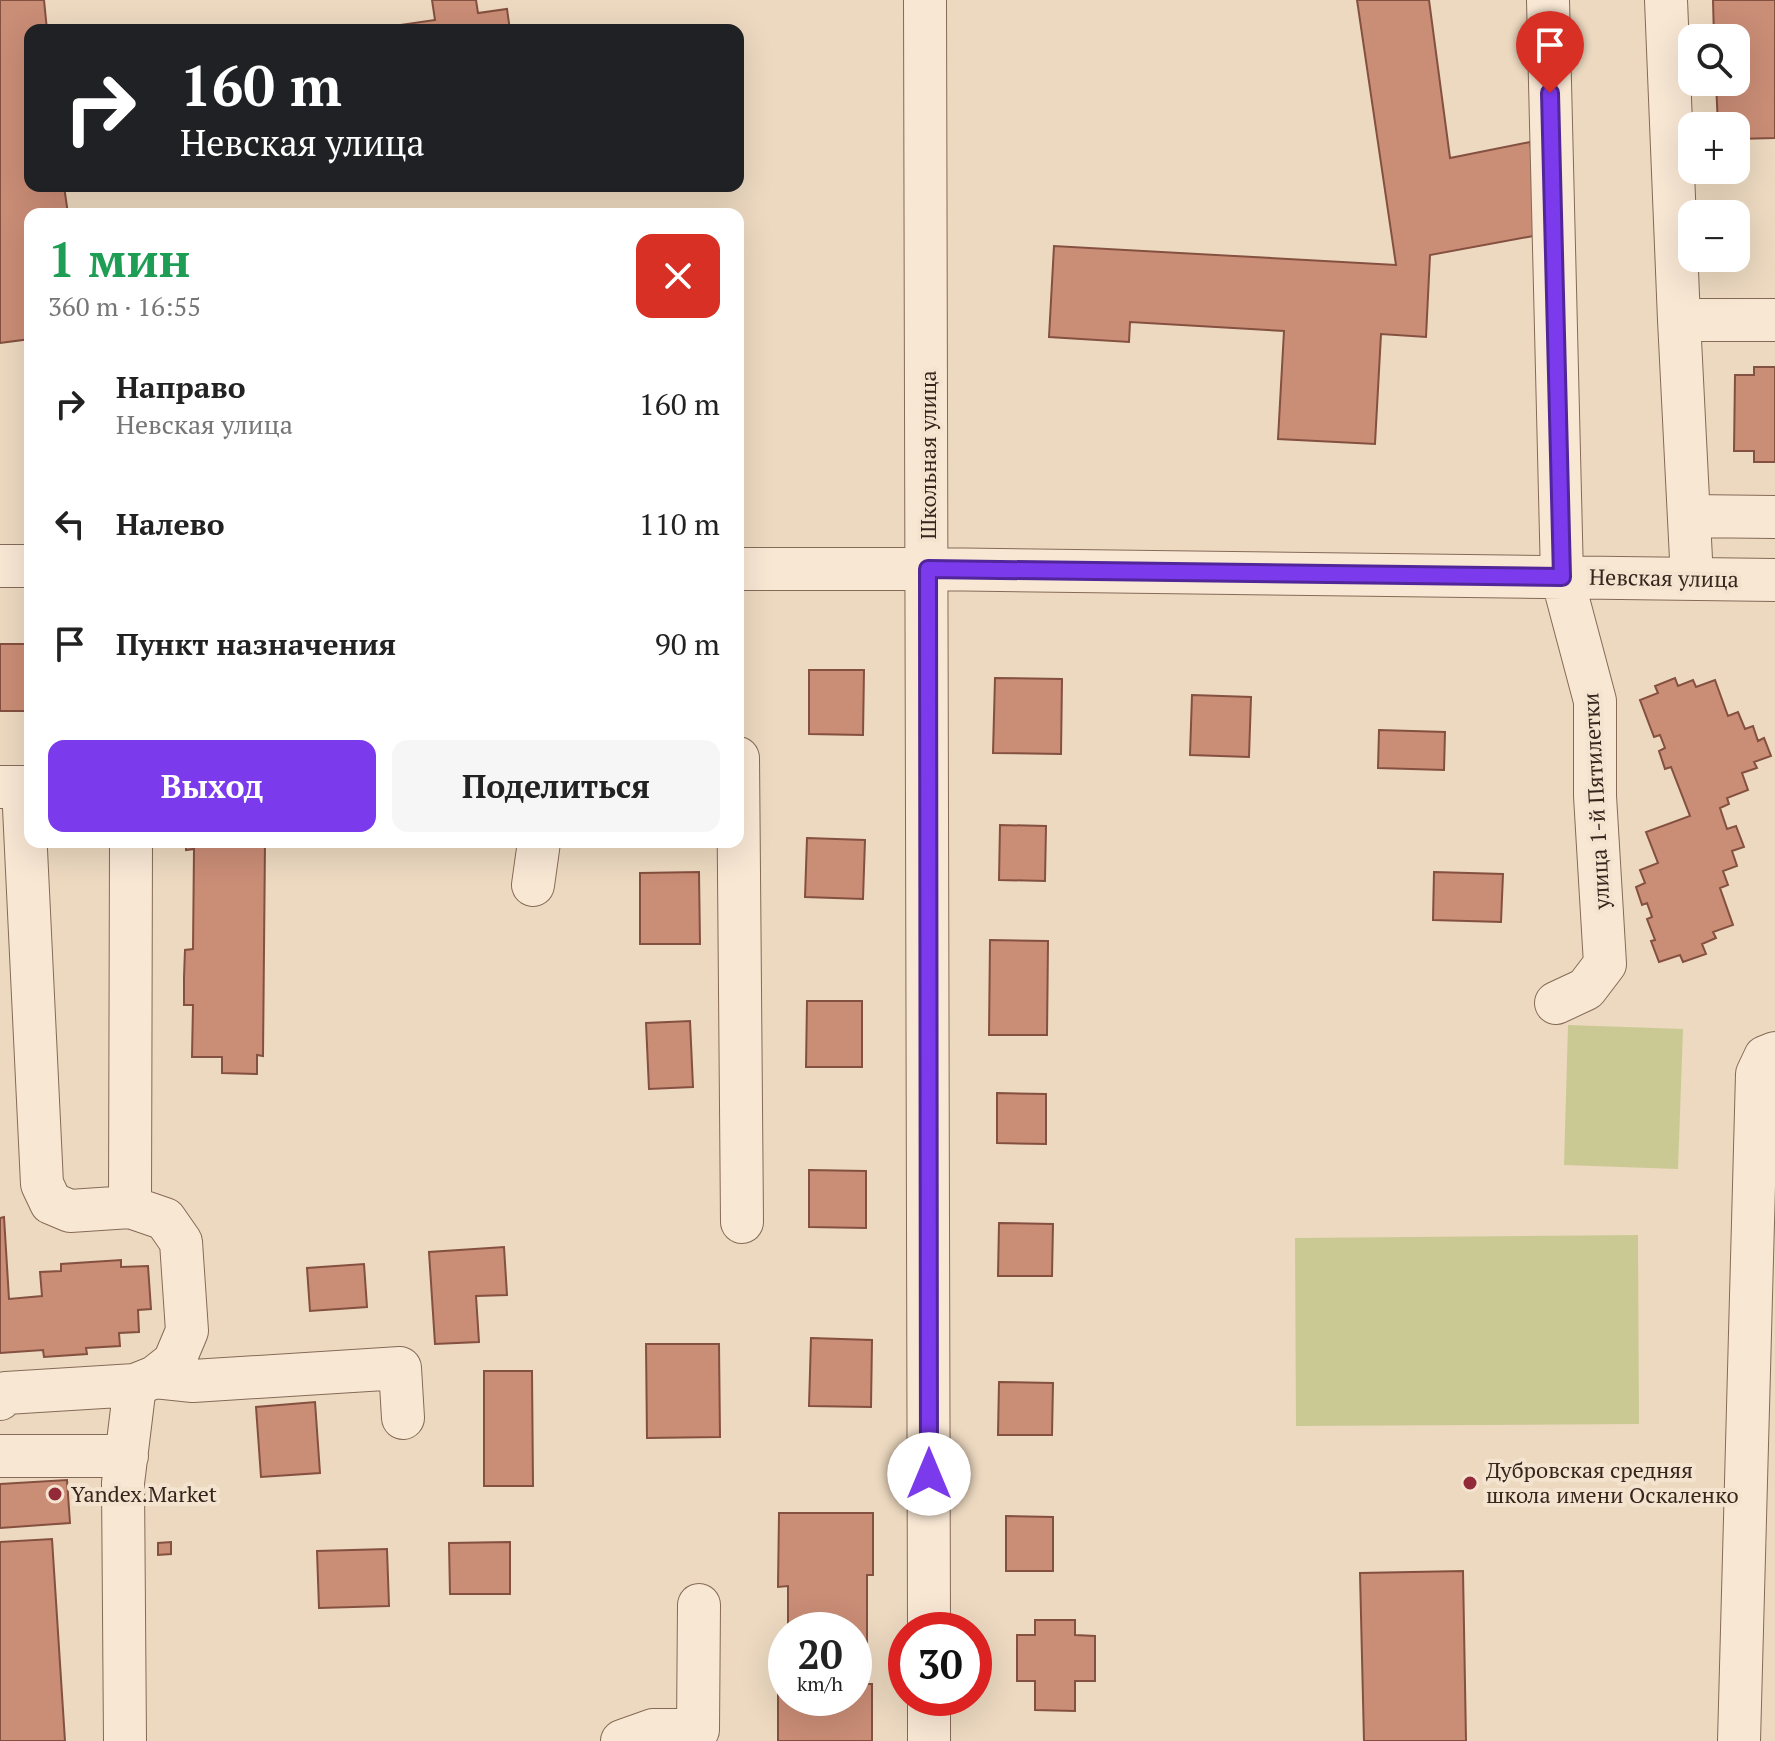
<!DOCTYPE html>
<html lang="ru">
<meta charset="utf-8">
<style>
:root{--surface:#fff;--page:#f6f6f6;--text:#222;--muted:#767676;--accent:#7c3aed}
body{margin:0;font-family:"PT Serif",serif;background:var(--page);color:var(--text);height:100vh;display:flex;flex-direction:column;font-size:30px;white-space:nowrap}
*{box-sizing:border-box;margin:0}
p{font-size:26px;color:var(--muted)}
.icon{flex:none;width:44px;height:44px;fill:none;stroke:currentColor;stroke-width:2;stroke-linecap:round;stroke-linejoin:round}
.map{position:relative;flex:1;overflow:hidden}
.drawer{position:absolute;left:24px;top:208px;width:720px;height:640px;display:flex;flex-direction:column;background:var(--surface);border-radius:16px;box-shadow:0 8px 32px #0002}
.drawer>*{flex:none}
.banner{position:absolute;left:24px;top:24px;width:720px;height:168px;border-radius:16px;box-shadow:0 8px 32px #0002;background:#202124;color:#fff;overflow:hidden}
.buttons{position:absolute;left:1678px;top:24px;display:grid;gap:16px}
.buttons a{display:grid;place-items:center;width:72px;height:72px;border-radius:16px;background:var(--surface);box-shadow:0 8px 32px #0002;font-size:40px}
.speed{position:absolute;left:768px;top:1612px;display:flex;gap:16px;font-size:40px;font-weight:700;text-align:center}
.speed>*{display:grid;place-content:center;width:104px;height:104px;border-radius:50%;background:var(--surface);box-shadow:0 8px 32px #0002;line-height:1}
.speed small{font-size:20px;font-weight:400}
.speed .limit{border:12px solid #d22;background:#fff;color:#111}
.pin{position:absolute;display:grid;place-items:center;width:68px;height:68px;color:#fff;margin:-82px -34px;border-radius:50% 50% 50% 0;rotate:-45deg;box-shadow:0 0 8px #0007}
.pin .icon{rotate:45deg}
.me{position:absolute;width:88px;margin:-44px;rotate:0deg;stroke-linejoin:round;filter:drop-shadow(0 0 6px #0008)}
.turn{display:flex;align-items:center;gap:28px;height:168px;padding:0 24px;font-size:36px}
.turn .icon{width:104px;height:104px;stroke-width:2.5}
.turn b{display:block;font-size:56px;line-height:68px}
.round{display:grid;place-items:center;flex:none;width:84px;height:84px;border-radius:16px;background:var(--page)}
.summary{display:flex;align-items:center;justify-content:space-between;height:136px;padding:0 24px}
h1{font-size:48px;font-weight:800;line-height:60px;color:#1e9e55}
.action{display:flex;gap:16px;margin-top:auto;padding:16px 24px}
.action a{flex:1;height:92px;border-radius:16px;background:var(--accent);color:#fff;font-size:32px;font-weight:800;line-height:92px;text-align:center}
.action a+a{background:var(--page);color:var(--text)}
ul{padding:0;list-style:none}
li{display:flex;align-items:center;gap:24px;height:120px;padding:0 24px}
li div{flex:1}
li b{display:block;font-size:30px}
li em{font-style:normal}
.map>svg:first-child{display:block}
.green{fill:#cac994}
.building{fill:#ca8d76;stroke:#84503f;stroke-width:2}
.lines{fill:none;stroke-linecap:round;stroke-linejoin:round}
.minor-casing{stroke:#856a58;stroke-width:44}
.minor{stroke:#f8e7d3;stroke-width:42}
.route-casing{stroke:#51269a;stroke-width:20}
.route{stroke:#7c3aed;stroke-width:14}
.poi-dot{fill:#932a39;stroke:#f4e4cf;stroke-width:3}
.labels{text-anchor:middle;stroke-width:8;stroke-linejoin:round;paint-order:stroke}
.street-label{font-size:22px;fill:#35251d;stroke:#f4e4cf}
.poi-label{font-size:22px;fill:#35251d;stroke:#f4e4cf;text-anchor:start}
</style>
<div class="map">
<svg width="1775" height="1741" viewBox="0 0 1775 1741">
<rect width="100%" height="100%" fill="#edd9c0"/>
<path class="green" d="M 1568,1025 L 1683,1029 L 1678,1169 L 1564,1165 Z
M 1638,1235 L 1639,1424 L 1296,1426 L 1295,1238 Z"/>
<path class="building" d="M 0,0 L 44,0 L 47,30 L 30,30 L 30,186 L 64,186 L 68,214 L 30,214 L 30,339 L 0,343 Z
M 432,0 L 476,0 L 478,13 L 507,9 L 510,30 L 366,30 L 435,20 Z
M 1357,0 L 1429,0 L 1450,158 L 1530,142 L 1544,234 L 1430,255 L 1426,337 L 1381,334 L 1375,444 L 1278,439 L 1284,331 L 1130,322 L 1129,342 L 1049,337 L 1054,246 L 1396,265 Z
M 1713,0 L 1775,0 L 1775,138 L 1736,139 L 1736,126 L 1718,126 L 1716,82 L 1736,82 L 1736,38 L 1714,38 Z
M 1754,367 L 1775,367 L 1775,462 L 1754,462 L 1754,451 L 1734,451 L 1735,375 L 1754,375 Z
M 0,644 L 30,644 L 30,711 L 0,711 Z
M 809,670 L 864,670 L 863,735 L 809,734 Z
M 995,678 L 1062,679 L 1061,754 L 993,753 Z
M 1675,678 L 1678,686 L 1693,680 L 1696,687 L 1715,680 L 1728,716 L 1738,712 L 1745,729 L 1753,726 L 1758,741 L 1764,738 L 1771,756 L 1754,762 L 1757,768 L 1742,773 L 1748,790 L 1727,798 L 1729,804 L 1720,808 L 1727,829 L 1736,826 L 1744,847 L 1732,851 L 1737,866 L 1723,871 L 1728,885 L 1720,888 L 1733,925 L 1713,932 L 1716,938 L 1702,944 L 1706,954 L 1683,962 L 1680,955 L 1659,962 L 1651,941 L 1655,940 L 1647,919 L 1652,917 L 1647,903 L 1642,905 L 1636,887 L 1645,883 L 1640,870 L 1658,863 L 1646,832 L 1690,816 L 1671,767 L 1665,769 L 1659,751 L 1665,748 L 1660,735 L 1654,737 L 1640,700 L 1658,693 L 1655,686 Z
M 1192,695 L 1251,697 L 1249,757 L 1190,755 Z
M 1379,730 L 1445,732 L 1444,770 L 1378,768 Z
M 1000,825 L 1046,826 L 1045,881 L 999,880 Z
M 807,838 L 865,840 L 863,899 L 805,897 Z
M 186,842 L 265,842 L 263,1056 L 257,1055 L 257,1074 L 222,1073 L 222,1057 L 192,1057 L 193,1005 L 184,1005 L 184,977 L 185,950 L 193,949 L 194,849 L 186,850 Z
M 699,872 L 700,944 L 640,944 L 640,873 Z
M 1434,872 L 1503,874 L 1501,922 L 1433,920 Z
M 990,940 L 1048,941 L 1047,1035 L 989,1035 Z
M 807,1001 L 862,1001 L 862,1067 L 806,1067 Z
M 690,1021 L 693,1087 L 649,1089 L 646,1023 Z
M 997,1093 L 1046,1094 L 1046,1144 L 997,1143 Z
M 809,1170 L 866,1171 L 866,1228 L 809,1227 Z
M 4,1217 L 9,1299 L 42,1296 L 40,1272 L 61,1271 L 61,1264 L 121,1260 L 121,1267 L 148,1266 L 151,1309 L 138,1310 L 139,1332 L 119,1333 L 120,1346 L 86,1348 L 87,1354 L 44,1357 L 43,1350 L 0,1353 L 0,1218 Z
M 999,1223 L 1053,1224 L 1052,1276 L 998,1276 Z
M 504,1247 L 507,1295 L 476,1296 L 479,1342 L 435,1344 L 429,1252 Z
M 364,1264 L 367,1307 L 310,1311 L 307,1268 Z
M 811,1338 L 872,1340 L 871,1407 L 809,1406 Z
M 646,1344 L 719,1344 L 720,1437 L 647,1438 Z
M 484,1371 L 532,1371 L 533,1486 L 484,1486 Z
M 999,1382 L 1053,1383 L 1052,1435 L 998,1435 Z
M 315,1402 L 320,1473 L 261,1477 L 256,1407 Z
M 67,1480 L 70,1523 L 0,1528 L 0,1484 Z
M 779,1513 L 873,1513 L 873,1575 L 867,1575 L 867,1684 L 872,1684 L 872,1741 L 778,1741 L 778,1665 L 786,1665 L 786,1698 L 854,1698 L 854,1630 L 788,1630 L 788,1586 L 778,1587 Z
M 1006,1516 L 1053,1517 L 1053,1571 L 1006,1571 Z
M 52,1539 L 65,1741 L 0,1741 L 0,1542 Z
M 171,1542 L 171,1554 L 158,1555 L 158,1543 Z
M 510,1542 L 510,1594 L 450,1594 L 449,1543 Z
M 387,1549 L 389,1606 L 319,1608 L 317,1551 Z
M 1463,1571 L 1466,1741 L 1364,1741 L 1360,1573 Z
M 1035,1620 L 1075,1620 L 1075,1635 L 1095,1636 L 1095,1681 L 1075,1681 L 1075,1711 L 1035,1710 L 1035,1681 L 1017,1681 L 1017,1635 L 1035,1635 Z"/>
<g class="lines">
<defs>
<path id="minor" d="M 925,0 L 929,1630
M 1548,0 L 1562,577 L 1595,701 L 1595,796 L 1605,964 L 1586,989 L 1556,1003
M 1666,0 L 1679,320
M 1689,516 L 1775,517
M 0,566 L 30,566
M 738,569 L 928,569 L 1775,580
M 1692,579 L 1679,320 L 1775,320
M 738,758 L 742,1222
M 0,787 L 23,787 L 42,1184 L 51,1203 L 70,1211 L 130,1207
M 533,885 L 539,842
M 155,1377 L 193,1381 L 400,1368 L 403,1418
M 0,1399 L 6,1393 L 135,1385
M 0,1456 L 127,1456
M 929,1698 L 929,1741
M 125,1741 L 123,1483 L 135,1385 L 155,1377 L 174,1362 L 187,1331 L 181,1242 L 165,1219 L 130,1207 L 131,842
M 622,1741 L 653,1730 L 698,1730 L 699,1605
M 1739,1741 L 1757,1074 L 1765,1057 L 1775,1053"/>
</defs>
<use href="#minor" class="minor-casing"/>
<use href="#minor" class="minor"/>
</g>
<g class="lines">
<defs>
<path id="route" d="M 929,1474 L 928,569 L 1562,577 L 1550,93"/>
</defs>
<use href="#route" class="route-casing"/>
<use href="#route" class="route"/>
</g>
<g class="poi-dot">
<circle cx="1470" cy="1483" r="8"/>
<circle cx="55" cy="1494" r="8"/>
</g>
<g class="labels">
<g class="street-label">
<text transform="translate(928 455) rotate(-90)" y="8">Школьная улица</text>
<text transform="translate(1664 578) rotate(1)" y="8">Невская улица</text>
<text transform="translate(1596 801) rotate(-93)" y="8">улица 1-й Пятилетки</text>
</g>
<g class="poi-label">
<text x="1486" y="1478">Дубровская средняя<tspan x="1486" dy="25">школа имени Оскаленко</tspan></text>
<text x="71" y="1502">Yandex.Market</text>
</g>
</g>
</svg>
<div class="buttons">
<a><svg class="icon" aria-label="search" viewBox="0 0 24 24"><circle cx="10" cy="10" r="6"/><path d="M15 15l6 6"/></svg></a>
<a>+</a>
<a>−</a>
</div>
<div class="speed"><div>20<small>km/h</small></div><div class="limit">30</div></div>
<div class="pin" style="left:1550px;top:93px;background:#d93025"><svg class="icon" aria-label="arrive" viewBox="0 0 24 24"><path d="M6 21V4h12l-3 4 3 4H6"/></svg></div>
<svg class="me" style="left:929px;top:1474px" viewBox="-20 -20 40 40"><circle r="19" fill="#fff"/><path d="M0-13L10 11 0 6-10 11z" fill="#7c3aed"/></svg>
<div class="banner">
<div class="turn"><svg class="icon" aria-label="right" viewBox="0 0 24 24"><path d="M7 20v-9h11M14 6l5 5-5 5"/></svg><div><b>160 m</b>Невская улица</div></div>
</div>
<section class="drawer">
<div class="summary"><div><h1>1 мин</h1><p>360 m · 16:55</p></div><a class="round" style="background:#d93025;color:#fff"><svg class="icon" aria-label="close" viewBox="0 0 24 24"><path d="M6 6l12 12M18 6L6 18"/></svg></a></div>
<ul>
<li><svg class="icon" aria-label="right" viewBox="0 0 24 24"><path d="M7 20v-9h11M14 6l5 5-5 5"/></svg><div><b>Направо</b><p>Невская улица</p></div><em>160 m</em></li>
<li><svg class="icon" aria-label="left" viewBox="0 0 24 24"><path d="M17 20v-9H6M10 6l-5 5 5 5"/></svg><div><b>Налево</b></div><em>110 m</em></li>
<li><svg class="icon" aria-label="arrive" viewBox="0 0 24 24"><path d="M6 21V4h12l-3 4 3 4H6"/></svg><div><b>Пункт назначения</b></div><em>90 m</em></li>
</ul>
<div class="action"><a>Выход</a><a>Поделиться</a></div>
</section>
</div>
